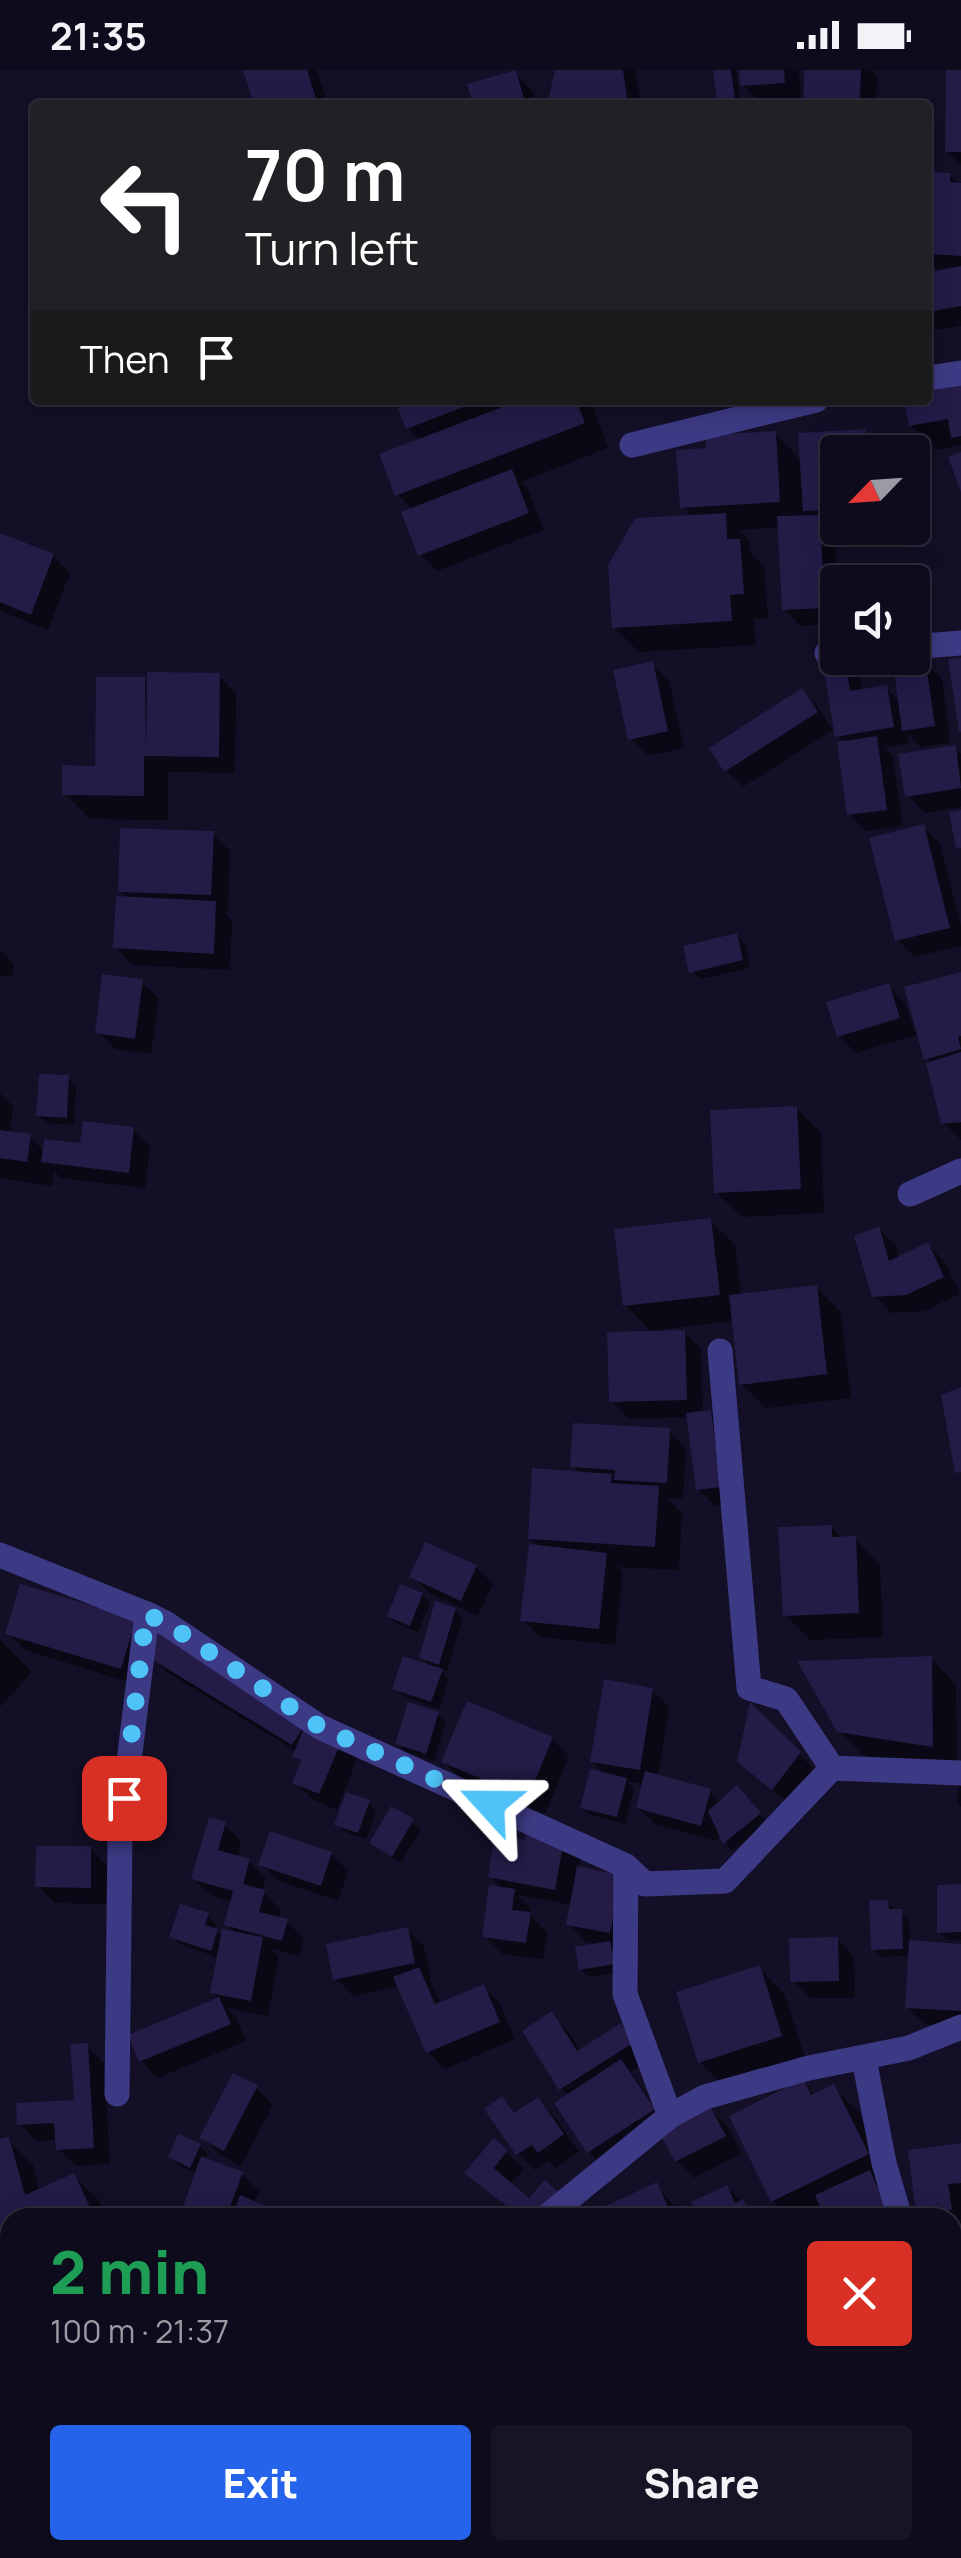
<!DOCTYPE html>
<meta charset="utf-8">
<style>
:root{--surface:#0e0b1c;--page:#171425;--text:#f1f3f6;--muted:#9b9ba3;--line:#2e2b3b;--accent:#2563eb}
body{margin:0;font-family:Manrope,sans-serif;background:var(--page);color:var(--text);height:100vh;display:flex;flex-direction:column;font-size:38px;white-space:nowrap}
*{box-sizing:border-box;margin:0}
p{font-size:32px;color:var(--muted)}
.icon{flex:none;width:55px;height:55px;fill:none;stroke:currentColor;stroke-width:2;stroke-linecap:round;stroke-linejoin:round}
.map{position:relative;flex:1;overflow:hidden}
.panel{position:absolute;left:0px;top:2138px;width:962px;height:352px;display:flex;flex-direction:column;background:var(--surface);border-radius:30px 30px 0 0;box-shadow:0 5px 25px #0003,0 0 0 2px var(--line)}
.panel>*{flex:none}
.hud{position:absolute;left:30px;top:30px;width:902px;height:305px;border-radius:10px;box-shadow:0 5px 25px #0003,0 0 0 2px var(--line);background:#202124;color:#fff;overflow:hidden}
.needle{width:65px;rotate:245deg}
.tools{position:absolute;left:820px;top:365px;display:grid;gap:20px}
.tools a{display:grid;place-items:center;width:110px;height:110px;border-radius:10px;background:var(--surface);box-shadow:0 5px 25px #0003,0 0 0 2px var(--line);font-size:50px}
.pin{position:absolute;display:grid;place-items:center;width:85px;height:85px;color:#fff;margin:-42px;border-radius:20px;box-shadow:0 5px 15px #0006}
.me{position:absolute;width:110px;margin:-55px;rotate:294deg;stroke-linejoin:round;filter:drop-shadow(0 0 8px #0008)}
.turn{display:flex;align-items:center;gap:35px;height:210px;padding:0 50px;font-size:45px}
.turn .icon{width:130px;height:130px;stroke-width:2.5}
.turn b{display:block;font-size:70px;line-height:85px}
.then{display:flex;align-items:center;height:95px;padding:0 50px;background:#0003;gap:20px;font-size:38px}
.round{display:grid;place-items:center;flex:none;width:105px;height:105px;border-radius:10px;background:var(--page)}
.summary{display:flex;align-items:center;justify-content:space-between;height:170px;padding:0 50px}
h1{font-size:60px;font-weight:800;line-height:75px;color:#1e9e55}
.action{display:flex;gap:20px;margin-top:auto;padding:20px 50px}
.action a{flex:1;height:115px;border-radius:10px;background:var(--accent);color:#fff;font-size:40px;font-weight:800;line-height:115px;text-align:center}
.action a+a{background:var(--page);color:var(--text)}
.status{display:flex;justify-content:space-between;align-items:center;height:70px;padding:0 50px;background:var(--surface);direction:ltr}
.status svg{height:28px;fill:currentColor}
.map>svg:first-child{display:block}
.shadow{fill:#0007}
.building{fill:#241b47}
.lines{fill:none;stroke-linecap:round;stroke-linejoin:round}
.street{stroke:#3d3a85;stroke-width:25}
.route{stroke:#4fc3f7;stroke-width:18;stroke-dasharray:0 32.4}
</style>
<div class="status"><b>21:35</b><svg viewBox="0 0 49 12"><path d="M0 12V9h3v3zM5 12V6h3v6zM10 12V3h3v9zM15 12V0h3v12zM26 1h20v11H26zM47 4h2v5h-2z"/></svg></div>
<div class="map">
<svg width="961" height="2488" viewBox="0 0 961 2488">
<rect width="100%" height="100%" fill="#130f26"/>
<path class="shadow" d="M 246,0 L 317,0 L 328,35 L 258,35 Z
M 584,0 L 635,0 L 642,35 L 550,35 L 557,3 Z
M 715,0 L 736,0 L 741,35 L 725,35 L 719,29 Z
M 742,0 L 799,0 L 801,30 L 752,35 L 752,32 L 759,32 L 742,14 Z
M 807,0 L 871,0 L 877,6 L 876,35 L 815,35 L 807,27 Z
M 949,0 L 961,0 L 961,95 L 947,81 Z
M 515,3 L 532,20 L 536,35 L 475,35 L 470,15 Z
M 928,105 L 949,106 L 961,115 L 961,256 L 928,261 L 928,205 L 940,203 L 928,190 Z
M 961,315 L 961,375 L 936,380 L 911,355 L 907,330 L 928,330 L 928,321 Z
M 398,330 L 497,330 L 501,340 L 528,330 L 584,330 L 594,339 L 608,378 L 521,412 L 528,419 L 544,460 L 437,501 L 420,484 L 413,440 L 397,424 L 421,371 L 408,358 Z
M 865,362 L 882,382 L 838,382 L 838,456 L 828,457 L 836,464 L 838,554 L 801,556 L 784,539 L 780,457 L 738,460 L 750,471 L 750,482 L 764,496 L 768,548 L 754,549 L 756,575 L 639,582 L 614,557 L 693,447 L 682,436 L 709,380 L 775,363 L 802,391 Z
M 0,465 L 53,486 L 70,503 L 48,560 L 0,541 Z
M 925,592 L 942,609 L 950,673 L 921,677 L 908,663 L 909,673 L 885,678 L 893,686 L 903,756 L 866,761 L 849,744 L 846,673 L 838,666 L 844,593 L 861,611 L 863,622 L 886,618 L 901,633 Z
M 652,594 L 669,611 L 684,678 L 648,686 L 630,668 Z
M 219,606 L 236,623 L 235,703 L 168,702 L 168,750 L 90,749 L 65,724 L 98,698 L 144,610 L 149,615 Z
M 802,622 L 819,639 L 833,660 L 743,717 L 726,700 Z
M 955,678 L 961,684 L 961,737 L 925,743 L 908,725 Z
M 923,757 L 940,774 L 961,856 L 961,876 L 915,887 L 897,870 Z
M 213,764 L 230,781 L 228,841 L 223,841 L 232,851 L 230,900 L 133,895 L 116,878 L 129,829 L 120,821 Z
M 737,866 L 745,874 L 750,898 L 700,909 L 692,901 Z
M 0,880 L 14,894 L 12,907 L 0,905 Z
M 961,904 L 961,1070 L 944,1053 L 932,994 L 926,988 L 919,964 L 856,983 L 839,966 L 888,916 L 905,933 L 914,961 L 918,960 Z
M 141,912 L 159,929 L 151,984 L 115,979 L 98,962 Z
M 68,1008 L 76,1016 L 74,1055 L 47,1053 L 38,1045 Z
M 0,1023 L 13,1036 L 10,1064 L 30,1067 L 45,1082 L 83,1075 L 133,1059 L 150,1076 L 145,1118 L 61,1108 L 54,1101 L 52,1116 L 0,1108 Z
M 796,1038 L 821,1063 L 824,1143 L 741,1147 L 716,1122 Z
M 710,1150 L 735,1175 L 741,1226 L 816,1217 L 841,1242 L 851,1328 L 766,1338 L 741,1314 L 734,1251 L 663,1259 L 663,1263 L 684,1262 L 701,1279 L 703,1343 L 710,1342 L 727,1360 L 737,1434 L 715,1436 L 698,1419 L 689,1347 L 629,1349 L 612,1331 L 653,1263 L 625,1235 Z
M 879,1159 L 896,1176 L 899,1189 L 928,1175 L 945,1192 L 960,1224 L 924,1241 L 891,1243 L 874,1225 Z
M 669,1361 L 686,1378 L 683,1428 L 667,1428 L 682,1443 L 679,1500 L 617,1497 L 623,1503 L 615,1575 L 540,1567 L 523,1550 L 540,1478 L 530,1468 L 581,1404 L 573,1396 Z
M 831,1457 L 843,1469 L 855,1469 L 880,1494 L 883,1567 L 810,1570 L 785,1545 Z
M 476,1497 L 493,1514 L 478,1546 L 429,1523 L 412,1506 Z
M 422,1525 L 430,1534 L 418,1562 L 398,1554 L 390,1546 Z
M 455,1540 L 463,1548 L 447,1601 L 439,1599 L 449,1609 L 439,1639 L 403,1626 L 395,1618 L 432,1598 L 422,1588 Z
M 134,1551 L 149,1583 L 340,1672 L 357,1689 L 337,1740 L 312,1729 L 295,1712 L 302,1693 L 295,1686 L 297,1682 L 165,1601 L 147,1583 L 138,1615 L 25,1580 L 8,1563 Z
M 0,1570 L 32,1602 L 0,1637 Z
M 931,1589 L 956,1614 L 957,1701 L 864,1686 L 839,1660 Z
M 652,1620 L 669,1637 L 658,1707 L 709,1721 L 721,1733 L 745,1726 L 767,1753 L 732,1781 L 720,1762 L 717,1771 L 655,1754 L 638,1737 L 644,1714 L 626,1711 L 634,1719 L 625,1754 L 591,1745 L 582,1737 L 607,1706 L 592,1691 Z
M 752,1637 L 816,1701 L 790,1735 L 740,1691 Z
M 437,1644 L 446,1652 L 434,1691 L 406,1682 L 397,1674 Z
M 552,1669 L 569,1686 L 545,1744 L 461,1709 L 444,1692 Z
M 959,1713 L 961,1713 L 961,1737 L 957,1733 Z
M 368,1732 L 376,1741 L 366,1769 L 345,1762 L 337,1754 Z
M 392,1739 L 421,1759 L 401,1793 L 373,1773 Z
M 224,1754 L 241,1771 L 237,1788 L 249,1791 L 266,1808 L 262,1821 L 281,1840 L 278,1850 L 287,1852 L 304,1869 L 299,1886 L 270,1878 L 279,1887 L 268,1946 L 227,1938 L 236,1947 L 246,1971 L 158,2008 L 141,1991 L 131,1967 L 220,1929 L 213,1922 L 219,1888 L 180,1874 L 172,1866 L 208,1846 L 216,1854 L 214,1860 L 223,1867 L 238,1865 L 227,1854 L 233,1832 L 211,1825 L 193,1808 Z
M 527,1772 L 563,1773 L 580,1790 L 578,1799 L 619,1807 L 622,1902 L 589,1907 L 581,1899 L 600,1874 L 586,1872 L 569,1855 L 572,1835 L 517,1825 L 531,1838 L 530,1845 L 547,1862 L 543,1889 L 502,1884 L 485,1866 L 504,1820 L 490,1806 Z
M 90,1779 L 107,1796 L 107,1834 L 55,1833 L 38,1816 Z
M 331,1784 L 348,1801 L 338,1831 L 278,1811 L 261,1794 Z
M 961,1817 L 961,1870 L 948,1870 L 940,1862 Z
M 887,1833 L 909,1850 L 910,1873 L 961,1876 L 961,1956 L 924,1954 L 907,1937 L 910,1886 L 881,1887 L 873,1879 Z
M 407,1859 L 424,1876 L 431,1909 L 429,1910 L 442,1934 L 483,1916 L 500,1934 L 515,1969 L 445,1999 L 428,1982 L 399,1916 L 353,1926 L 336,1908 Z
M 837,1869 L 854,1887 L 855,1928 L 810,1928 L 793,1911 Z
M 759,1898 L 784,1923 L 806,1990 L 725,2016 L 700,1992 Z
M 552,1945 L 569,1962 L 581,1981 L 620,1956 L 648,1991 L 631,2002 L 671,2059 L 710,2039 L 727,2056 L 742,2083 L 694,2108 L 677,2091 L 662,2062 L 606,2099 L 589,2082 L 558,2034 L 569,2026 L 561,2018 Z
M 87,1976 L 104,1993 L 110,2094 L 76,2096 L 58,2078 L 58,2070 L 37,2071 L 20,2054 L 76,2032 Z
M 802,2012 L 816,2026 L 834,2017 L 858,2042 L 892,2109 L 898,2148 L 825,2142 L 814,2148 L 790,2148 L 773,2131 Z
M 256,2018 L 273,2035 L 241,2096 L 219,2084 L 202,2067 Z
M 502,2030 L 517,2045 L 538,2030 L 555,2047 L 579,2082 L 556,2098 L 549,2091 L 535,2100 L 518,2084 Z
M 8,2070 L 33,2095 L 40,2121 L 74,2106 L 99,2131 L 107,2148 L 10,2148 L 10,2185 L 0,2169 L 0,2072 Z
M 495,2072 L 524,2099 L 510,2115 L 529,2132 L 557,2124 L 574,2141 L 568,2148 L 520,2148 L 467,2103 Z
M 200,2076 L 208,2084 L 205,2090 L 242,2104 L 259,2121 L 254,2134 L 273,2148 L 181,2148 L 198,2104 L 179,2095 L 171,2087 Z
M 961,2076 L 961,2157 L 952,2158 L 952,2148 L 923,2148 L 918,2143 Z
M 656,2115 L 684,2148 L 586,2148 Z
M 726,2118 L 743,2132 L 758,2148 L 701,2148 Z
M 961,2166 L 961,2241 L 952,2232 L 952,2167 Z
M 95,2480 L 155,2480 L 173,2488 L 92,2488 Z
M 288,2480 L 384,2480 L 382,2484 L 388,2488 L 301,2488 Z
M 441,2480 L 517,2480 L 525,2488 L 438,2488 Z
M 818,2480 L 921,2480 L 923,2488 L 820,2488 Z"/>
<path class="building" d="M 243,0 L 307,0 L 318,35 L 254,35 Z
M 516,0 L 525,33 L 473,35 L 467,14 Z
M 555,0 L 623,0 L 627,28 L 547,35 Z
M 713,0 L 731,0 L 735,29 L 717,31 Z
M 739,0 L 784,0 L 785,13 L 740,16 Z
M 804,0 L 861,0 L 860,28 L 804,28 Z
M 946,0 L 961,0 L 961,82 L 945,82 Z
M 928,102 L 950,103 L 950,112 L 961,113 L 961,186 L 928,184 Z
M 961,196 L 961,236 L 928,242 L 928,202 Z
M 961,312 L 961,366 L 951,368 L 948,349 L 909,356 L 904,330 L 928,330 L 928,318 Z
M 395,330 L 482,330 L 406,359 Z
M 521,330 L 576,330 L 585,353 L 395,426 L 379,384 Z
M 866,359 L 867,382 L 838,382 L 838,439 L 803,441 L 798,363 Z
M 776,361 L 780,432 L 680,438 L 676,380 L 706,378 L 705,365 Z
M 961,382 L 961,422 L 948,387 Z
M 512,399 L 529,443 L 418,486 L 401,442 Z
M 726,443 L 727,469 L 740,469 L 744,524 L 730,525 L 732,551 L 612,558 L 608,495 L 635,448 Z
M 820,445 L 825,538 L 782,540 L 777,446 Z
M 0,463 L 54,484 L 31,545 L 0,532 Z
M 961,588 L 961,662 L 959,662 L 948,589 Z
M 925,589 L 935,656 L 902,661 L 893,593 Z
M 653,591 L 668,661 L 628,670 L 613,600 Z
M 845,591 L 850,621 L 887,615 L 894,657 L 835,667 L 823,595 Z
M 147,602 L 220,603 L 219,687 L 144,686 L 144,726 L 62,725 L 62,695 L 95,696 L 96,607 L 145,607 L 146,680 Z
M 802,618 L 818,642 L 724,702 L 709,678 Z
M 877,666 L 887,740 L 847,745 L 837,672 Z
M 956,675 L 961,718 L 905,727 L 898,684 Z
M 961,740 L 961,778 L 956,779 L 949,742 Z
M 924,754 L 950,858 L 895,871 L 869,768 Z
M 120,758 L 214,761 L 211,825 L 118,822 Z
M 116,826 L 216,831 L 214,884 L 113,878 Z
M 737,863 L 743,890 L 689,903 L 683,876 Z
M 961,902 L 961,966 L 958,967 L 961,979 L 924,990 L 904,917 Z
M 102,904 L 143,909 L 135,969 L 95,963 Z
M 889,913 L 900,948 L 837,967 L 826,932 Z
M 961,982 L 961,1052 L 941,1054 L 926,993 Z
M 39,1004 L 69,1005 L 67,1048 L 36,1046 Z
M 797,1036 L 801,1119 L 714,1123 L 710,1040 Z
M 83,1051 L 134,1057 L 129,1103 L 41,1092 L 44,1069 L 80,1073 Z
M 0,1060 L 31,1064 L 27,1092 L 0,1088 Z
M 711,1148 L 720,1225 L 623,1236 L 614,1159 Z
M 879,1156 L 889,1191 L 928,1172 L 944,1207 L 906,1225 L 872,1227 L 854,1166 Z
M 817,1215 L 827,1304 L 739,1315 L 729,1225 Z
M 685,1260 L 687,1330 L 609,1332 L 607,1262 Z
M 961,1317 L 961,1402 L 955,1403 L 941,1325 Z
M 711,1340 L 721,1417 L 696,1420 L 686,1343 Z
M 573,1353 L 670,1358 L 667,1413 L 614,1410 L 615,1400 L 570,1397 Z
M 532,1398 L 612,1404 L 611,1413 L 659,1416 L 655,1477 L 528,1469 Z
M 832,1455 L 832,1467 L 856,1466 L 859,1543 L 783,1546 L 778,1457 Z
M 425,1472 L 477,1495 L 461,1531 L 409,1507 Z
M 529,1474 L 607,1483 L 599,1559 L 520,1551 Z
M 20,1514 L 136,1549 L 121,1599 L 5,1564 Z
M 400,1514 L 423,1523 L 410,1556 L 387,1546 Z
M 435,1531 L 456,1538 L 439,1595 L 419,1588 Z
M 158,1563 L 306,1653 L 292,1675 L 145,1585 Z
M 403,1586 L 443,1599 L 431,1632 L 392,1619 Z
M 932,1586 L 933,1677 L 837,1662 L 797,1591 Z
M 604,1609 L 653,1618 L 640,1700 L 590,1692 Z
M 467,1631 L 553,1667 L 528,1728 L 441,1692 Z
M 408,1632 L 439,1642 L 426,1684 L 395,1674 Z
M 750,1632 L 801,1682 L 772,1720 L 737,1692 Z
M 305,1655 L 342,1670 L 319,1724 L 292,1713 L 301,1690 L 292,1687 Z
M 590,1699 L 627,1708 L 617,1747 L 580,1738 Z
M 645,1701 L 711,1719 L 701,1756 L 636,1738 Z
M 737,1715 L 761,1743 L 723,1774 L 708,1741 Z
M 346,1722 L 370,1730 L 358,1763 L 334,1755 Z
M 391,1736 L 414,1749 L 392,1787 L 369,1773 Z
M 209,1747 L 226,1752 L 218,1780 L 250,1789 L 243,1814 L 265,1820 L 259,1842 L 288,1849 L 282,1871 L 224,1855 L 233,1821 L 191,1809 Z
M 270,1761 L 332,1782 L 321,1816 L 258,1795 Z
M 526,1763 L 564,1770 L 555,1820 L 488,1807 L 495,1764 L 525,1770 Z
M 36,1776 L 91,1776 L 91,1818 L 35,1817 Z
M 577,1796 L 621,1805 L 610,1863 L 566,1855 Z
M 961,1814 L 961,1862 L 937,1863 L 937,1815 Z
M 489,1815 L 515,1819 L 512,1840 L 531,1842 L 526,1873 L 482,1867 Z
M 869,1830 L 888,1830 L 889,1839 L 902,1839 L 903,1879 L 871,1880 Z
M 180,1834 L 209,1843 L 205,1855 L 218,1859 L 211,1881 L 169,1867 Z
M 408,1857 L 415,1893 L 333,1910 L 326,1874 Z
M 222,1859 L 263,1867 L 251,1931 L 210,1923 Z
M 838,1867 L 839,1911 L 790,1912 L 789,1868 Z
M 909,1870 L 961,1874 L 961,1941 L 905,1938 Z
M 610,1871 L 615,1894 L 579,1900 L 575,1877 Z
M 760,1895 L 782,1966 L 698,1993 L 676,1922 Z
M 419,1897 L 435,1934 L 484,1914 L 500,1952 L 426,1983 L 393,1907 Z
M 219,1927 L 231,1954 L 139,1992 L 128,1965 Z
M 552,1941 L 577,1981 L 621,1953 L 633,1973 L 559,2020 L 522,1961 Z
M 88,1973 L 94,2078 L 56,2080 L 54,2053 L 17,2055 L 16,2033 L 74,2030 L 70,1974 Z
M 621,1989 L 655,2039 L 587,2083 L 554,2033 Z
M 233,2003 L 258,2015 L 224,2081 L 199,2068 Z
M 803,2009 L 811,2025 L 834,2014 L 869,2084 L 771,2132 L 729,2046 Z
M 502,2026 L 514,2043 L 538,2027 L 564,2064 L 538,2083 L 532,2075 L 516,2085 L 484,2039 Z
M 710,2036 L 726,2066 L 675,2092 L 659,2062 Z
M 178,2064 L 201,2074 L 190,2098 L 168,2087 Z
M 9,2067 L 25,2125 L 74,2103 L 91,2139 L 73,2148 L 10,2148 L 10,2177 L 3,2181 L 0,2175 L 0,2069 Z
M 494,2068 L 508,2080 L 494,2098 L 529,2128 L 545,2110 L 559,2123 L 537,2148 L 522,2148 L 464,2103 Z
M 961,2073 L 961,2113 L 948,2114 L 952,2140 L 916,2144 L 908,2080 Z
M 201,2086 L 243,2102 L 226,2148 L 179,2148 Z
M 870,2100 L 891,2148 L 824,2148 L 815,2125 Z
M 657,2112 L 673,2148 L 580,2148 Z
M 727,2115 L 735,2133 L 743,2129 L 752,2148 L 698,2148 L 691,2132 Z
M 240,2125 L 264,2135 L 259,2148 L 231,2148 Z
M 961,2163 L 961,2227 L 952,2228 L 952,2164 Z
M 92,2480 L 133,2480 L 131,2488 L 90,2488 Z
M 330,2480 L 378,2480 L 387,2483 L 385,2488 L 327,2488 Z
M 439,2480 L 510,2480 L 507,2488 L 435,2488 Z
M 815,2480 L 910,2480 L 910,2481 L 884,2488 L 817,2488 Z"/>
<g class="lines">
<path class="street" d="M 928,308 L 961,303
M 632,375 L 816,330
M 912,577 L 961,573
M 827,583 L 838,582
M 910,1124 L 961,1101
M 720,1281 L 749,1618 L 786,1629 L 832,1698
M 0,1485 L 147,1544 L 167,1554 L 320,1657 L 626,1796 L 645,1814 L 725,1811 L 832,1698 L 961,1703
M 626,1796 L 625,1924 L 670,2046
M 864,1989 L 884,2093 L 900,2148
M 117,2024 L 120,1765 L 147,1544
M 545,2148 L 670,2046 L 705,2027 L 809,1998 L 909,1978 L 961,1957
M 0,2194 L 10,2219
M 0,2320 L 10,2311
M 943,2480 L 944,2488
M 420,2488 L 422,2480"/>
</g>
<g class="lines">
<path class="route" d="M 124,1728 L 146,1544 L 168,1554 L 320,1657 L 490,1734"/>
</g>
</svg>
<div class="tools">
<a><svg class="needle" viewBox="-14 -14 28 28"><path d="M0-13l5 13h-10z" fill="#e53935"/><path d="M0 13l5-13h-10z" fill="#9b9ba3"/></svg></a>
<a><svg class="icon" aria-label="sound" viewBox="0 0 24 24"><path d="M4 9h4l5-4v14l-5-4H4zM17 9q2 3 0 6"/></svg></a>
</div>
<div class="pin" style="left:124px;top:1728px;background:#d93025"><svg class="icon" aria-label="arrive" viewBox="0 0 24 24"><path d="M6 21V4h12l-3 4 3 4H6"/></svg></div>
<svg class="me" style="left:490px;top:1734px" viewBox="-20 -20 40 40"><path d="M0-17L14 15 0 8-14 15z" fill="#4fc3f7" stroke="#fff" stroke-width="4"/></svg>
<div class="hud">
<div class="turn"><svg class="icon" aria-label="left" viewBox="0 0 24 24"><path d="M17 20v-9H6M10 6l-5 5 5 5"/></svg><div><b>70 m</b>Turn left</div></div>
<div class="then">Then<svg class="icon" aria-label="arrive" viewBox="0 0 24 24"><path d="M6 21V4h12l-3 4 3 4H6"/></svg></div>
</div>
<section class="panel">
<div class="summary"><div><h1>2 min</h1><p>100 m · 21:37</p></div><a class="round" style="background:#d93025;color:#fff"><svg class="icon" aria-label="close" viewBox="0 0 24 24"><path d="M6 6l12 12M18 6L6 18"/></svg></a></div>
<div class="action"><a>Exit</a><a>Share</a></div>
</section>
</div>
